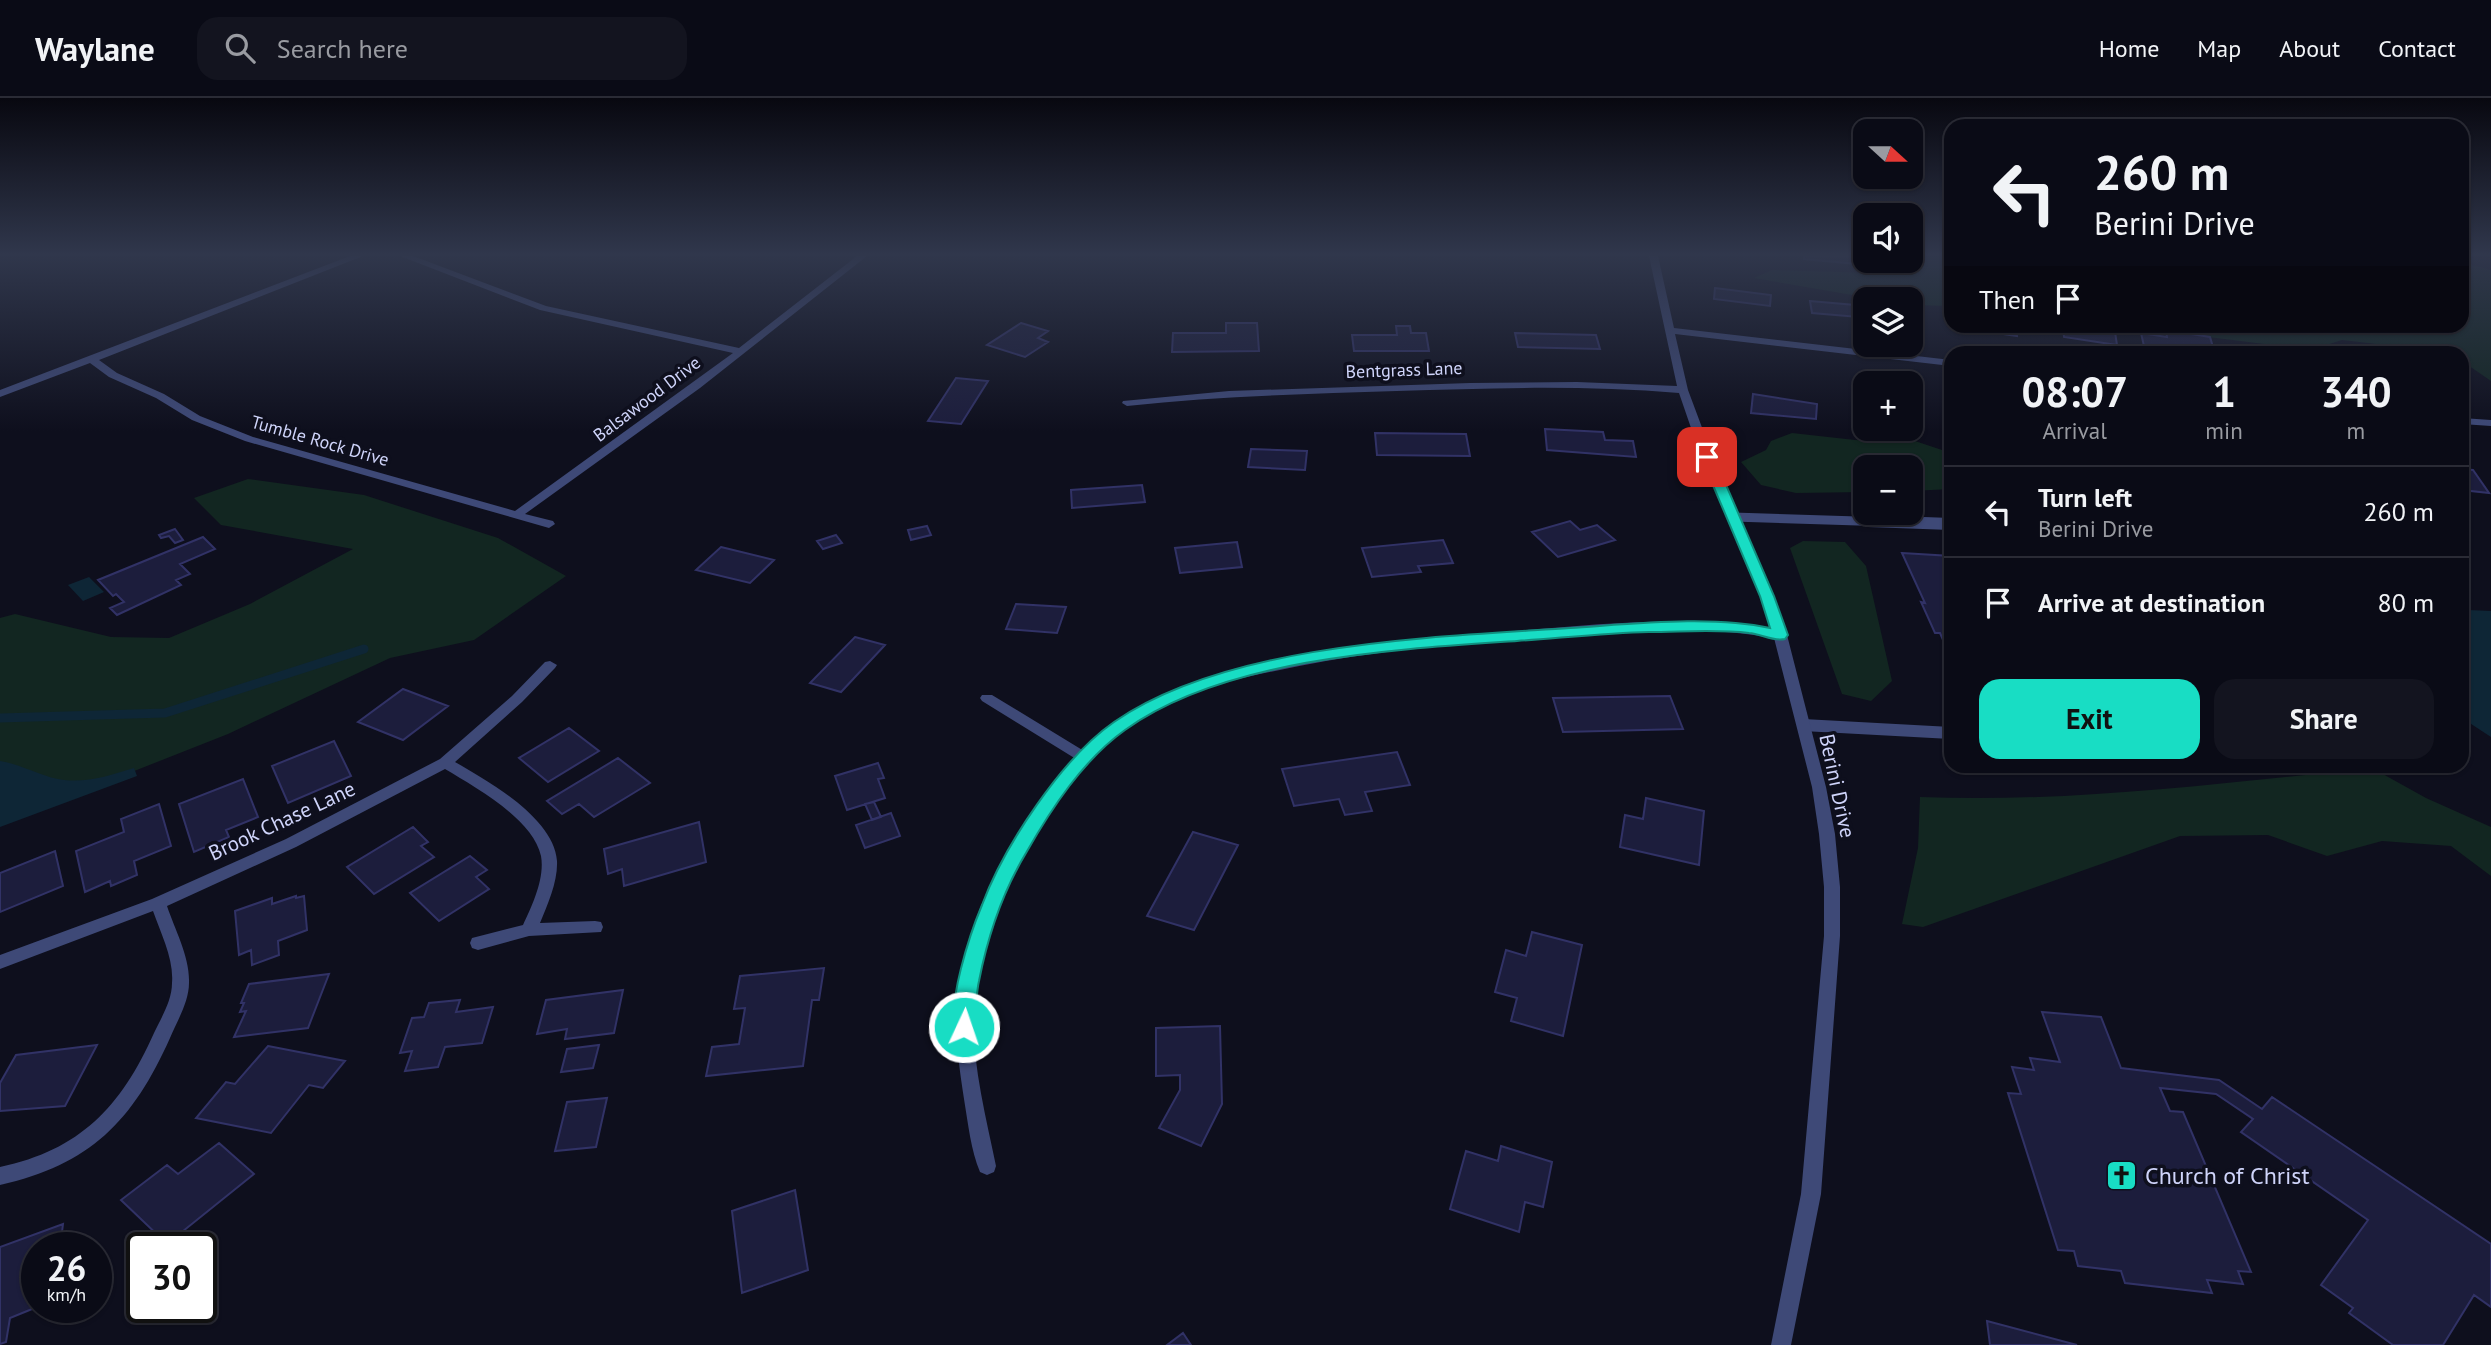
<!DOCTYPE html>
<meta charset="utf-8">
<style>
:root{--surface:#0a0b16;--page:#13141f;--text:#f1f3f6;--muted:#999ba1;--line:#2a2b35;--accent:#18ddc4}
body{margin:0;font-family:"PT Sans",sans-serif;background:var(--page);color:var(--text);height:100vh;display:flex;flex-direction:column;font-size:26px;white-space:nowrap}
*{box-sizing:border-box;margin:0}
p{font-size:23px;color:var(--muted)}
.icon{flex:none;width:38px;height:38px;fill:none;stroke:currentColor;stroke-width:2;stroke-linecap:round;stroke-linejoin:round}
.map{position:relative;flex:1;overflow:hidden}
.details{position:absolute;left:1944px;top:248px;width:525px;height:427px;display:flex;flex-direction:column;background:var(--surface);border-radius:21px;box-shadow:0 2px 5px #0004,0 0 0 2px var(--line)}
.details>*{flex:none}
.top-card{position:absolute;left:1944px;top:21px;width:525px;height:214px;border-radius:21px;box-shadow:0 2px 5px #0004,0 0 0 2px var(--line);background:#0a0b16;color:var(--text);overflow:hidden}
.needle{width:46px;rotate:111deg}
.fabs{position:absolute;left:1853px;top:21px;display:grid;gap:14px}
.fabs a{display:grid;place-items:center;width:70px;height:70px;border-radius:14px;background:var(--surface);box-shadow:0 2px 5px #0004,0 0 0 2px var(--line);font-size:35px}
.speed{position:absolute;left:21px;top:1134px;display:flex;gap:14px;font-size:35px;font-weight:700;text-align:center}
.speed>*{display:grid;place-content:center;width:91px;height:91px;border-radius:50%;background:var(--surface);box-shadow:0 2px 5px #0004,0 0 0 2px var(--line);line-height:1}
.speed small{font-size:18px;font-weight:400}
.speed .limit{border:4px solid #111;border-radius:10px;background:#fff;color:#111}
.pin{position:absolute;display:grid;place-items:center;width:60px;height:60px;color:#fff;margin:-30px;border-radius:14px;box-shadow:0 4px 10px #0006}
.me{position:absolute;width:77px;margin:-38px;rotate:3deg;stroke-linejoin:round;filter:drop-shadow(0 0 5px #0008)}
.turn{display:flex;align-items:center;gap:24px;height:147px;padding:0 35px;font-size:32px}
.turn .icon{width:91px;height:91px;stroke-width:2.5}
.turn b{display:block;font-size:49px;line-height:60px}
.then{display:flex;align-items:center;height:66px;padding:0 35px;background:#0003;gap:14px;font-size:26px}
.eta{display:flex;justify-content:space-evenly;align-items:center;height:119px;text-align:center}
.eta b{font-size:42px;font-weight:800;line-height:49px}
.cta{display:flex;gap:14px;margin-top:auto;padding:14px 35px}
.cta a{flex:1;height:80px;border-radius:21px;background:var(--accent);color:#111;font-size:28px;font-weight:800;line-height:80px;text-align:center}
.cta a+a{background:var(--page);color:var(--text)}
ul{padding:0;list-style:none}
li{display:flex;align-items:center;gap:21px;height:91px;padding:0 35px;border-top:2px solid var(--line)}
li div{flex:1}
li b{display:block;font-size:26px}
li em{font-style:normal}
header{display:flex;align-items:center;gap:42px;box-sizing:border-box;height:98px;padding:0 35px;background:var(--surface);border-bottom:2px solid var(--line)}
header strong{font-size:33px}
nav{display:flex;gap:38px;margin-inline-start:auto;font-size:24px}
.search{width:490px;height:63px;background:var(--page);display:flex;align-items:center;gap:18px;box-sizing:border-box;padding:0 24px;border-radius:21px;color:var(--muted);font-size:26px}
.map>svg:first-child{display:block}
.green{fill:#122621}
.water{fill:#0e2636}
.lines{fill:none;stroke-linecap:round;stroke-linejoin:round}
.stream{stroke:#0e2636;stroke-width:9}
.building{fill:#1c1d3c;stroke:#313266;stroke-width:2}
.lane-far1{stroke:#3e4977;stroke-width:9}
.lane{stroke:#3e4977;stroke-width:12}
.street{fill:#3e4977;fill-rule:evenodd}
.route{fill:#18ddc4;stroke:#10907f;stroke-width:2}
.labels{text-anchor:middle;stroke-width:7;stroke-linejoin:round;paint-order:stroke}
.far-street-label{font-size:18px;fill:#cfd4fa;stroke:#0e0f1d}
.street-label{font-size:21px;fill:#cfd4fa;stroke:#0e0f1d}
.near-poi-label{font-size:24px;fill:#cfd4fa;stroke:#0e0f1d;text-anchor:start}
</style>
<header>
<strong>Waylane</strong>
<div class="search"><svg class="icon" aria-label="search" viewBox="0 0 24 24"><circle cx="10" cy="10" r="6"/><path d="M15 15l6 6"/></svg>Search here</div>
<nav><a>Home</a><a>Map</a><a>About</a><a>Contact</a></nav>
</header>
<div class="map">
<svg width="2491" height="1247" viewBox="0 0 2491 1247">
<rect width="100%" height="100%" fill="#0e0f1d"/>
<path class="green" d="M 1924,158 L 1951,158 L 1951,208 L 1911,207 L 1911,201 L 1875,201 L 1754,180 L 1772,172 L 1877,175 L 1921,169 Z
M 2462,164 L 2491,172 L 2491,283 L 2462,263 L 2462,256 L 2342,242 L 2311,252 L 2121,228 L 2462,228 Z
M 1792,335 L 1855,342 L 1915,343 L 1951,355 L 1951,391 L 1911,393 L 1911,369 L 1866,369 L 1865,394 L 1796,395 L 1761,387 L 1741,364 L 1766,352 L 1771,343 Z
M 248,381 L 364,397 L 498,440 L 566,478 L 474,542 L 390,560 L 228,636 L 0,726 L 0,520 L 15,516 L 111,539 L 169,540 L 250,506 L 353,451 L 221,427 L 194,400 Z
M 1803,443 L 1845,444 L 1866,468 L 1892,583 L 1871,603 L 1842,596 L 1790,450 Z
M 2372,670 L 2426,700 L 2491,729 L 2491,778 L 2451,748 L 2382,743 L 2327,758 L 2268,737 L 2180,738 L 1923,829 L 1902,826 L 1918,750 L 1920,699 C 2071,705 2221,685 2372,670 Z"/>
<path class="water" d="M 89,479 L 104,494 L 83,503 L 68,487 Z
M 2468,512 L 2491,513 L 2491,639 L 2462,620 L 2462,513 Z
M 0,663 C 20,666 38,677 58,681 C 84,686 108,678 134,670 L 137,678 L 0,729 Z"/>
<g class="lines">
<path class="stream" d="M 0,620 L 165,615 L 364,551"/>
</g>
<path class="building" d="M 1804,158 L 1856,158 L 1858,166 L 1804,161 Z
M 1715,190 L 1771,197 L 1770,208 L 1714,201 Z
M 1810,203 L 1855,207 L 1858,219 L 1812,215 Z
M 1021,225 L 1048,233 L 1038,240 L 1048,244 L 1025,259 L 987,247 Z
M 1226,225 L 1257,225 L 1259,253 L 1172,254 L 1173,235 L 1226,235 Z
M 1396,228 L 1410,228 L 1411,235 L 1426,235 L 1429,253 L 1354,253 L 1352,237 L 1397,237 Z
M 1955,228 L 2016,228 L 2017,238 L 1955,229 Z
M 2063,228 L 2115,234 L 2117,247 L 2064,239 Z
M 2166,232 L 2210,239 L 2215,256 L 2192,256 L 2144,248 L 2141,235 L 2167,239 Z
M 1515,235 L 1596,237 L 1600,251 L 1518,249 Z
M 2249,250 L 2294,256 L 2251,256 Z
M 2349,252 L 2419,255 L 2419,256 L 2353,256 Z
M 956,280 L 988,283 L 961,326 L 928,323 Z
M 1753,296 L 1817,306 L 1816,321 L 1751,315 Z
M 1855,297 L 1866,299 L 1866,316 L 1853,314 Z
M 1545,331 L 1603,334 L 1605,342 L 1633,343 L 1636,359 L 1547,352 Z
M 1375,335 L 1466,336 L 1470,358 L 1377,357 Z
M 1251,351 L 1307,353 L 1305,372 L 1248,369 Z
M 2462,371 L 2473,372 L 2489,395 L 2462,392 Z
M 1142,387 L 1145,404 L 1072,410 L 1071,392 Z
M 1570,423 L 1580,432 L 1597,427 L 1615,442 L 1558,459 L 1532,434 Z
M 927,428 L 931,437 L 911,442 L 908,432 Z
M 175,431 L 183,442 L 175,445 L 169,438 L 161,440 L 159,437 Z
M 836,437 L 842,445 L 823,451 L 817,443 Z
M 203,439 L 215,451 L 180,466 L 190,476 L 176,482 L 181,487 L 117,517 L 110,510 L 124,504 L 116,496 L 113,498 L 98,482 Z
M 1443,442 L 1453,465 L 1418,468 L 1421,474 L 1372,479 L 1362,450 Z
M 1237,444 L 1242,469 L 1180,475 L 1175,450 Z
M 721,449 L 774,462 L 750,485 L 696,472 Z
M 1902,455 L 1951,458 L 1951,560 L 1940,535 L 1935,535 L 1921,504 L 1925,505 Z
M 1016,506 L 1066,509 L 1057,535 L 1006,531 Z
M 855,539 L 885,547 L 841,594 L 810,585 Z
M 403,591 L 448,608 L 403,642 L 358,624 Z
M 1670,598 L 1683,631 L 1563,634 L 1553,600 Z
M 569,630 L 599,653 L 548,684 L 519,660 Z
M 334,643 L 351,678 L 288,705 L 272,668 Z
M 1397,654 L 1410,687 L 1365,694 L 1372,713 L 1345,717 L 1339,701 L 1294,708 L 1282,671 Z
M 618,660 L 650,685 L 594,719 L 579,706 L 562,716 L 547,703 Z
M 878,665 L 884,680 L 878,681 L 885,700 L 847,712 L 835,678 Z
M 243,681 L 258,719 L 226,732 L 229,739 L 194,754 L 179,706 Z
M 1646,700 L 1704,713 L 1699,767 L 1620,749 L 1625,717 L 1643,721 Z
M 874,704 L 881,719 L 872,722 L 865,706 Z
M 159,706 L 171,748 L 134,763 L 137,777 L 111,788 L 110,783 L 85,794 L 76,753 L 124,734 L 121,721 Z
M 891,715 L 900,738 L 865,750 L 856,727 Z
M 699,724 L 706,764 L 624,788 L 622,771 L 608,776 L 604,751 Z
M 413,729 L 428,744 L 421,748 L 434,759 L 374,796 L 347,769 Z
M 1193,734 L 1238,747 L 1194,832 L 1147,818 Z
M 55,753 L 63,788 L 0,814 L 0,775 Z
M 470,758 L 487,772 L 476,779 L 489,791 L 439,823 L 410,795 Z
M 296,798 L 296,800 L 304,798 L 307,832 L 278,843 L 279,857 L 252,867 L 251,852 L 239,857 L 235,813 L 272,800 L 272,806 Z
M 1532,834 L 1582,847 L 1563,938 L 1511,923 L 1517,900 L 1495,894 L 1506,852 L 1526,858 Z
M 824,870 L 819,902 L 812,902 L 803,968 L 706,978 L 712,949 L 739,946 L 745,910 L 734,911 L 740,878 Z
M 329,876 L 308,930 L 234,939 L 246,913 L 240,914 L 244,905 L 241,905 L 249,886 Z
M 623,892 L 614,935 L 565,941 L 567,931 L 537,936 L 546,902 Z
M 460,902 L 456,914 L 493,909 L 482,945 L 445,949 L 438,969 L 405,973 L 412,953 L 400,955 L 412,920 L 424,919 L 429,905 Z
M 2042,914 L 2101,919 L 2121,970 L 2219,982 L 2262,1011 L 2272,999 L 2491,1146 L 2491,1209 L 2474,1197 L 2443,1247 L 2393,1247 L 2349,1215 L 2353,1210 L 2321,1187 L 2368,1122 L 2241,1034 L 2253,1021 L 2216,996 L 2160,990 L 2170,1013 L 2183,1014 L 2251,1174 L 2238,1173 L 2243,1186 L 2207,1182 L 2212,1195 L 2125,1185 L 2121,1173 L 2078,1168 L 2074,1153 L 2058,1152 L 2008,995 L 2021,996 L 2012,969 L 2034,972 L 2030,960 L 2060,964 Z
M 1220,928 L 1222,1006 L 1201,1048 L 1159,1030 L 1180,992 L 1180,977 L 1156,978 L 1156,930 Z
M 97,947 L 65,1008 L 0,1013 L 0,985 L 16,957 Z
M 599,947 L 593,970 L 561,974 L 567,951 Z
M 268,948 L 345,963 L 323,990 L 309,987 L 271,1035 L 196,1020 L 226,984 L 235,986 Z
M 607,1000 L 596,1049 L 555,1053 L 567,1004 Z
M 219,1045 L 254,1076 L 167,1146 L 121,1102 L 167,1067 L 178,1076 Z
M 1501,1048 L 1552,1064 L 1543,1109 L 1525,1104 L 1519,1134 L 1450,1111 L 1466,1053 L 1498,1063 Z
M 795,1092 L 808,1172 L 742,1195 L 732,1113 Z
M 63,1126 L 60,1150 L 37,1150 L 37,1209 L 10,1220 L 6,1244 L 0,1246 L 0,1149 Z
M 1987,1223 L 2077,1247 L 1990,1247 Z
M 1183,1235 L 1191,1247 L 1167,1247 Z"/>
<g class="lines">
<path class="lane-far1" d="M 1733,419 L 1922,425"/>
<path class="lane" d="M 1868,423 L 1951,426
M 1803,627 L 1951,635"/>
<path class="street" d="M 350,158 L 363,158 L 99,262 L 117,275 L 164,296 L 200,318 L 253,339 L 515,413 L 733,255 L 540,212 L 400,158 L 413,158 L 546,208 L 739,250 L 857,158 L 867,158 L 700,290 L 525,416 L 553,423 L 555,426 L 549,430 L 245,343 L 192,322 L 156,300 L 109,279 L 90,265 L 0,299 L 0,292 Z
M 1649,158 L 1658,158 L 1674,230 L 1951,262 L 1951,268 L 1675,236 L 1688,292 L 1713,359 L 1773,498 L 1787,537 L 1826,689 L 1835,736 L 1840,789 L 1840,838 L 1821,1096 L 1791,1247 L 1771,1247 L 1801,1096 L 1824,838 L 1824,789 L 1819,736 L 1812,689 L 1774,540 C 1677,523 1578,536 1481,544 C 1411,550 1343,558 1275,573 C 1245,579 1214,586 1186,598 C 1165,607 1143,617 1125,631 C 1050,691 982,806 974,903 C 970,958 985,1014 996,1068 L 994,1074 L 987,1077 L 980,1074 C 971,1053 968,1025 964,1001 C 959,968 954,934 957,901 C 966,812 1017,726 1076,661 L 982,603 L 980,600 L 982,597 L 992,597 L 1084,653 C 1113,623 1146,603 1185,588 C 1281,551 1401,543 1503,534 C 1592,527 1683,516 1772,531 L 1761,498 L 1701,359 L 1679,295 C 1585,287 1491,290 1397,293 C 1307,296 1217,298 1127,308 L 1122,305 L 1123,303 L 1229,293 L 1470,285 L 1577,284 L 1677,288 Z
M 2462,320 L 2491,322 L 2491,328 L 2462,326 Z
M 550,563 L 557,567 L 555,570 L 522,604 L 455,664 C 488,683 554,720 557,763 C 558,783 548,806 540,825 L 595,823 L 601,824 L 603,829 L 601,834 L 529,838 L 478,852 L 472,850 L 470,845 L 472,840 L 523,827 C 532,808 545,780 541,758 C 533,721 475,689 445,671 L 296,749 L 167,808 C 175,832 190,859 189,885 C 189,904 177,923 170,940 C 133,1023 90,1067 0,1087 L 0,1069 C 80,1052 121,1009 154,935 C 161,920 172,903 172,885 C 174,861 161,836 153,813 L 0,871 L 0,857 L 152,801 L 286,741 L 440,661 L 512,598 L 545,564 Z"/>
</g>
<linearGradient id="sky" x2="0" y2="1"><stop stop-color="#080810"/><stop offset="0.47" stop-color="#30374c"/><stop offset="1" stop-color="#30374c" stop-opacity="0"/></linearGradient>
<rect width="2491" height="333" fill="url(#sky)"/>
<path class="route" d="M 1707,355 L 1714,359 L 1774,498 L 1788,537 L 1785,541 C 1774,544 1761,536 1749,535 C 1717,531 1681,534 1649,534 C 1605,535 1561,540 1517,543 C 1397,551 1225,560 1125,632 C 1083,662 1051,711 1026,755 C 1002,795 988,837 979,883 C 975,899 978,920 971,934 L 964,937 L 957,934 C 945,909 971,833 982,807 C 1004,748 1062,660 1114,624 C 1228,545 1434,539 1570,530 C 1632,526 1711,517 1770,530 L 1760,498 L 1701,359 Z"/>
<defs>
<symbol id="church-square" viewBox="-11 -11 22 22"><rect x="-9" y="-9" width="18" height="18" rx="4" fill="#18ddc4" stroke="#0e0f1d"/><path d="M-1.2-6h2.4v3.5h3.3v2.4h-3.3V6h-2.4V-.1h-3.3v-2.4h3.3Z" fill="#111"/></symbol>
</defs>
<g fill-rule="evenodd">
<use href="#church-square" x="2104" y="1060" width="35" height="35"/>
</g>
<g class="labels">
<g class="far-street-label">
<text transform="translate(1404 272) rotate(-2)" y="6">Bentgrass Lane</text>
<text transform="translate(647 301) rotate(-37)" y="6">Balsawood Drive</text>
<text transform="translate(320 343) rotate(16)" y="6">Tumble Rock Drive</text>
</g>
<g class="street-label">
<text transform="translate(1837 688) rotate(78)" y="7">Berini Drive</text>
<text transform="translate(282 723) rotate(-25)" y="7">Brook Chase Lane</text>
</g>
<g class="near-poi-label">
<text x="2145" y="1086">Church of Christ</text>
</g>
</g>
</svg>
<div class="fabs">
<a><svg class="needle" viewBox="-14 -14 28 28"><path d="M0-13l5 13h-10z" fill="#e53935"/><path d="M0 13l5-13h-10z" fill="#999ba1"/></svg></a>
<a><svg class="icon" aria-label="sound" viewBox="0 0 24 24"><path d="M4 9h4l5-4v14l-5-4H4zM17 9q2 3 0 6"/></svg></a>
<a><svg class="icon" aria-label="layers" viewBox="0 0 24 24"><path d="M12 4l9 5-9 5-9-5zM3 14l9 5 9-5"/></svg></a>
<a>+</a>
<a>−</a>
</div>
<div class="speed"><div>26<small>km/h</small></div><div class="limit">30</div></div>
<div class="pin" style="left:1707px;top:359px;background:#d93025"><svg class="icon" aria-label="arrive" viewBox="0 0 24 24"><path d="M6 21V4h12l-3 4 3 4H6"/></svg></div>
<svg class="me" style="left:964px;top:929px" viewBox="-20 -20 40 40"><circle r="17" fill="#18ddc4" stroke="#fff" stroke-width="3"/><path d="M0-11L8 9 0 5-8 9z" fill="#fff"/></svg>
<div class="top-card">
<div class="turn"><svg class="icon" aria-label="left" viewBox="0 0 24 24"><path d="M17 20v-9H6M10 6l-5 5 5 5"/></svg><div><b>260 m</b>Berini Drive</div></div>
<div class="then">Then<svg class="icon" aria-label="arrive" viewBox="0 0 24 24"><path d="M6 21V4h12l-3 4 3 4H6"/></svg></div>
</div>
<section class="details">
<div class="eta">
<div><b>08:07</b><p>Arrival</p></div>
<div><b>1</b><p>min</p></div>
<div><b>340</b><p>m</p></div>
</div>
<ul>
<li><svg class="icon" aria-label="left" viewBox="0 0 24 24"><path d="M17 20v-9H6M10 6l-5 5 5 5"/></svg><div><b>Turn left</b><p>Berini Drive</p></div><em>260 m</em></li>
<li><svg class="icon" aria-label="arrive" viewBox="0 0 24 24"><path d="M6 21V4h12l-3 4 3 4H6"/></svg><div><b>Arrive at destination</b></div><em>80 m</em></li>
</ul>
<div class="cta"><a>Exit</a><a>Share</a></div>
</section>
</div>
